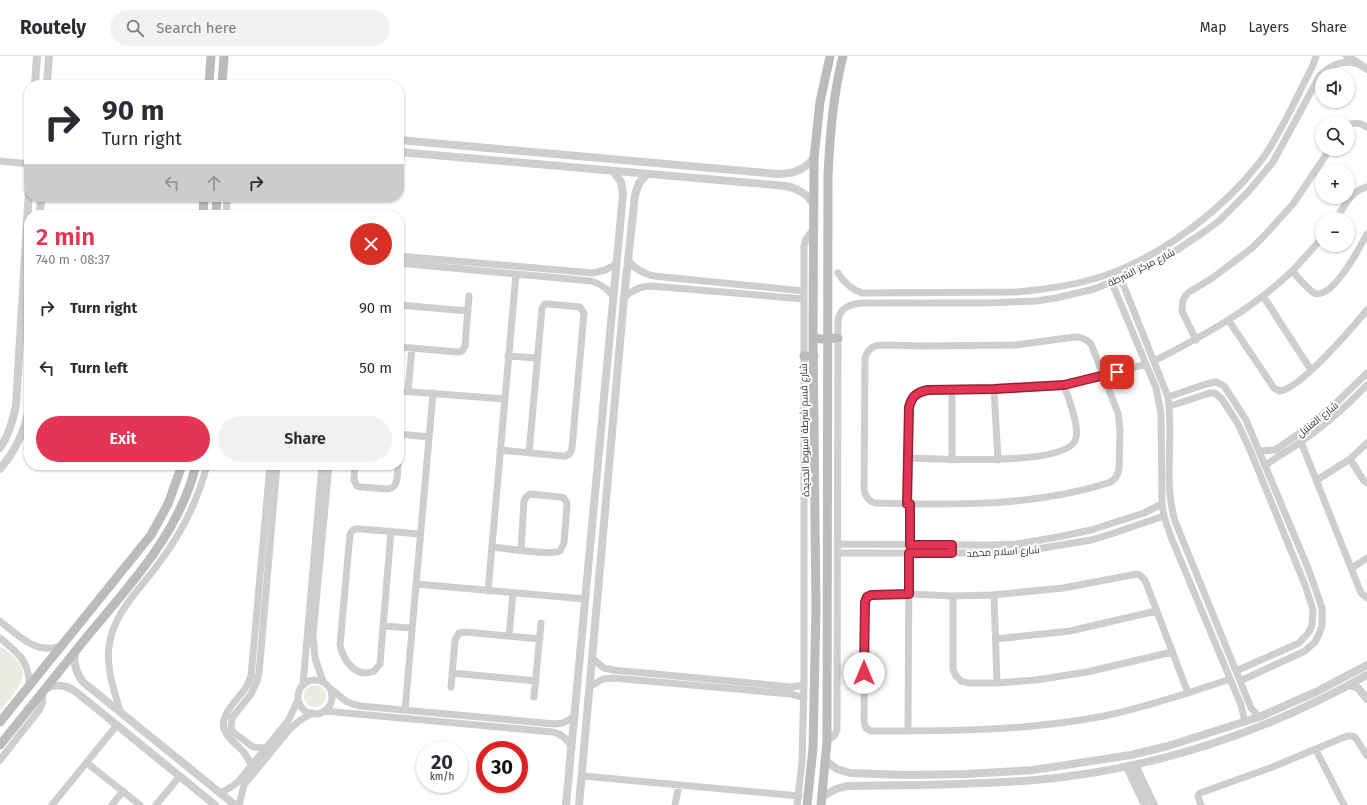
<!DOCTYPE html>
<meta charset="utf-8">
<style>
:root{--surface:#fff;--page:#f2f2f3;--text:#2b2b33;--muted:#7c7c81;--line:#e1e1e2;--accent:#e43654}
body{margin:0;font-family:"Fira Sans",Cairo,sans-serif;background:var(--page);color:var(--text);height:100vh;display:flex;flex-direction:column;font-size:15px;white-space:nowrap}
*{box-sizing:border-box;margin:0}
p{font-size:13px;color:var(--muted)}
.icon{flex:none;width:22px;height:22px;fill:none;stroke:currentColor;stroke-width:2;stroke-linecap:round;stroke-linejoin:round}
.map{position:relative;flex:1;overflow:hidden}
.sheet{position:absolute;left:24px;top:154px;width:380px;height:260px;display:flex;flex-direction:column;background:var(--surface);border-radius:16px;box-shadow:0 1px 3px #0004}
.sheet>*{flex:none}
.top-card{position:absolute;left:24px;top:24px;width:380px;height:122px;border-radius:16px;box-shadow:0 1px 3px #0004;background:#fff;color:var(--text);overflow:hidden}
.tools{position:absolute;left:1315px;top:12px;display:grid;gap:8px}
.tools a{display:grid;place-items:center;width:40px;height:40px;border-radius:50%;background:var(--surface);box-shadow:0 1px 3px #0004;font-size:20px}
.speed{position:absolute;left:416px;top:685px;display:flex;gap:8px;font-size:20px;font-weight:700;text-align:center}
.speed>*{display:grid;place-content:center;width:52px;height:52px;border-radius:50%;background:var(--surface);box-shadow:0 1px 3px #0004;line-height:1}
.speed small{font-size:10px;font-weight:400}
.speed .limit{border:6px solid #d22;background:#fff;color:#111}
.pin{position:absolute;display:grid;place-items:center;width:34px;height:34px;color:#fff;margin:-17px;border-radius:8px;box-shadow:0 2px 6px #0006}
.me{position:absolute;width:44px;margin:-22px;rotate:0deg;stroke-linejoin:round;filter:drop-shadow(0 0 3px #0008)}
.turn{display:flex;align-items:center;gap:14px;height:84px;padding:0 12px;font-size:18px}
.turn .icon{width:52px;height:52px;stroke-width:2.5}
.turn b{display:block;font-size:28px;line-height:34px}
.lanes{display:flex;align-items:center;height:38px;padding:0 12px;background:#0003;justify-content:center;gap:20px;direction:ltr}
.lanes .off{opacity:.35}
.round{display:grid;place-items:center;flex:none;width:42px;height:42px;border-radius:21px;background:var(--page)}
.head{display:flex;align-items:center;justify-content:space-between;height:68px;padding:0 12px}
h1{font-size:24px;font-weight:600;line-height:30px;color:var(--accent)}
.button{display:flex;gap:8px;margin-top:auto;padding:8px 12px}
.button a{flex:1;height:46px;border-radius:24px;background:var(--accent);color:#fff;font-size:16px;font-weight:600;line-height:46px;text-align:center}
.button a+a{background:var(--page);color:var(--text)}
ul{padding:0;list-style:none}
li{display:flex;align-items:center;gap:12px;height:60px;padding:0 12px}
li div{flex:1}
li b{display:block;font-size:15px}
li em{font-style:normal}
header{display:flex;align-items:center;gap:24px;box-sizing:border-box;height:56px;padding:0 20px;background:var(--surface);border-bottom:1px solid var(--line)}
header strong{font-size:19px}
nav{display:flex;gap:22px;margin-inline-start:auto;font-size:14px}
.search{width:280px;height:36px;background:var(--page);display:flex;align-items:center;gap:10px;box-sizing:border-box;padding:0 14px;border-radius:22px;color:var(--muted);font-size:15px}
.map>svg:first-child{display:block}
.green{fill:#e8eddf}
.lines{fill:none;stroke-linecap:round;stroke-linejoin:round}
.minor{stroke:#cecece;stroke-width:7}
.tertiary{stroke:#cecece;stroke-width:8}
.secondary{stroke:#bbb;stroke-width:9}
.route-casing{stroke:#942337;stroke-width:10}
.route{stroke:#e43654;stroke-width:7}
.labels{text-anchor:middle;stroke-width:4;stroke-linejoin:round;paint-order:stroke}
.street-label{font-size:10px;fill:#313131;stroke:#fff}
</style>
<header>
<strong>Routely</strong>
<div class="search"><svg class="icon" aria-label="search" viewBox="0 0 24 24"><circle cx="10" cy="10" r="6"/><path d="M15 15l6 6"/></svg>Search here</div>
<nav><a>Map</a><a>Layers</a><a>Share</a></nav>
</header>
<div class="map">
<svg width="1367" height="749" viewBox="0 0 1367 749">
<rect width="100%" height="100%" fill="#fff"/>
<path class="green" d="M 0,590 C 6,594 12,599 17,604 C 34,620 10,642 0,655 Z
M304 640a11 11 0 1 1 22 0a11 11 0 1 1-22 0Z"/>
<g class="lines">
<path class="minor" d="M 1348,69 C 1355,66 1361,67 1367,71
M 0,105 L 29,108
M 226,159 L 227,141
M 1336,163 C 1344,151 1352,134 1367,131
M 399,200 L 593,217 L 605,214 L 616,208
M 628,204 C 635,213 643,218 654,220 L 804,235
M 399,207 L 591,225 C 601,228 607,232 613,240
M 1292,215 C 1298,221 1307,233 1314,237 C 1332,245 1360,191 1367,178
M 838,217 C 844,227 851,233 862,237 L 1016,236 C 1043,234 1070,230 1097,222 C 1151,206 1206,166 1244,125 C 1251,116 1259,108 1265,99 C 1273,88 1279,75 1286,63 C 1293,50 1299,37 1305,25 C 1309,17 1314,9 1316,0
M 1121,223 L 1168,341 C 1174,382 1163,425 1175,465 L 1251,652 L 1259,661
M 1112,227 L 1156,332 L 1161,357 L 1162,448 L 1164,460 L 1171,481 L 1241,649 L 1245,666
M 1263,240 L 1311,314
M 624,242 C 632,234 640,230 651,230 L 804,243
M 399,249 L 468,255
M 1229,265 L 1274,332 L 1280,335 C 1300,333 1353,271 1367,254
M 1075,281 C 1082,281 1086,283 1091,288 L 1118,357 L 1120,374 L 1119,412 C 1118,419 1116,422 1111,426 C 1035,451 954,449 875,447 C 868,445 865,440 864,433 L 865,302 C 868,293 873,289 882,289 L 924,290 L 1015,289 Z
M 1196,284 L 1182,255 L 1183,244 L 1186,239 L 1189,236 L 1211,223 L 1252,192 L 1264,180 L 1293,148 L 1330,93
M 399,291 L 458,296 L 462,295 L 465,290 L 469,240
M 508,300 L 537,302
M 1154,305 C 1203,280 1251,254 1291,216 C 1302,205 1312,193 1322,182
M 994,333 L 998,404
M 399,335 L 505,343
M 408,335 L 412,292
M 1168,341 L 1206,328 L 1216,326 L 1224,330 L 1246,364 L 1308,512 L 1322,552 L 1322,570 L 1319,578 L 1315,586 L 1305,595 L 1240,625
M 1170,350 L 1210,337 L 1215,337 L 1222,343 L 1238,368 L 1250,394 L 1305,529 L 1313,554 L 1312,569 L 1309,576 L 1299,587 L 1236,615
M 399,378 L 429,381
M 1301,386 L 1361,537 L 1367,542
M 399,393 L 400,378
M 500,394 L 562,400 C 567,401 571,398 572,392 L 584,257 L 580,251 L 548,248 L 545,248 L 542,252 L 529,397
M 1259,395 L 1275,394 L 1297,379 L 1334,349 L 1367,317
M 908,402 C 936,403 1063,410 1075,385 C 1081,372 1068,342 1064,329
M 1350,403 L 1364,425 L 1367,427
M 952,404 L 952,334
M 355,409 L 354,424 L 357,430 L 361,431 L 388,433 C 399,432 397,418 398,409
M 1265,410 C 1276,401 1289,394 1301,386 C 1325,369 1347,350 1367,329
M 1317,424 L 1350,403 L 1367,387
M 907,447 L 909,351 C 911,343 914,339 921,335 L 994,333 L 1064,329 L 1103,320 L 1146,308
M 391,475 L 380,608 L 374,615 C 356,623 343,604 340,589 L 350,478 C 352,474 355,472 360,473 L 420,478
M 837,488 L 990,489 L 1016,488 L 1058,481 L 1091,474 L 1144,457 L 1162,448
M 910,489 L 910,448
M 492,491 C 505,492 551,500 560,495 L 564,487 L 567,448 L 564,442 L 560,441 L 530,438 L 526,441 L 524,445 L 521,494
M 837,497 L 990,497 L 1031,494 L 1091,484 L 1111,478 L 1164,460
M 1352,512 L 1367,502
M 416,528 L 585,543
M 488,535 L 516,218
M 994,539 L 997,627
M 953,540 L 953,613 L 956,620 L 961,625 L 968,627 L 997,627 L 1036,624 L 1087,616 L 1172,596
M 0,565 C 19,580 36,599 61,590
M 383,570 L 412,572
M 509,580 L 513,537
M 0,582 C 18,597 30,605 29,630
M 996,583 L 1070,575 L 1156,555
M 593,603 L 604,612 L 613,614 L 792,631 L 798,630 L 804,628
M 452,617 L 536,625
M298 641a17 17 0 1 1 34 0a17 17 0 1 1-34 0Z
M 323,625 L 315,602 L 313,579 L 329,409
M 303,629 L 322,409
M 591,630 L 603,623 L 613,622 L 791,638 L 804,642
M 451,631 L 455,584 L 459,577 L 466,576 L 540,583
M 331,633 L 347,646 L 360,650 L 555,668 L 563,667 L 575,660
M 1188,637 L 1145,524 L 1140,519 L 1137,518 L 1063,532 L 992,539 L 953,540 L 909,538 L 871,539 L 867,541 L 865,546 L 864,666 L 866,672 L 871,675 C 949,675 1027,675 1104,660 C 1147,651 1189,637 1230,623
M 534,641 L 541,567
M 405,654 L 433,337
M 120,655 C 114,634 106,612 109,590 C 114,555 140,534 159,507 C 181,478 198,444 207,409
M 324,655 L 553,676 C 562,678 568,684 572,692
M 908,675 L 909,497
M 827,685 L 834,680 L 837,674 L 838,264 C 840,251 851,248 863,247 L 986,247 L 1036,245 L 1056,242 L 1094,233 L 1141,214 L 1165,202 L 1204,176 L 1220,164 L 1248,136 L 1273,106 L 1320,19 C 1331,9 1343,3 1357,8
M 265,692 L 253,691 L 233,676 L 231,671 L 232,662 L 251,638 L 257,625 L 259,617 L 277,409
M 1316,694 L 1344,749
M 0,704 L 40,653 L 43,645 L 42,636
M 87,707 L 140,749
M 251,709 C 244,691 235,691 226,677 C 216,663 236,645 244,634 C 247,630 249,625 251,620 L 270,409
M 583,720 L 799,740
M 220,737 L 231,731 L 238,726 L 288,665 L 298,644
M 52,749 L 117,669
M 112,749 L 123,735
M 156,749 L 180,720
M 239,749 L 244,729 L 289,674 L 299,665 L 312,657
M 675,749 L 679,729
M 797,749 L 802,706 L 804,628 L 804,190 L 806,183 L 814,172
M 1201,749 L 1198,740 L 1200,737 L 1270,712 L 1347,680 L 1352,680 L 1355,681 L 1367,700"/>
<path class="tertiary" d="M 1347,0 L 1367,13
M 35,29 L 37,0
M 47,29 L 49,0
M 399,84 L 778,118 C 793,118 804,114 814,102
M 399,96 L 786,130 C 799,133 807,138 814,149
M 40,159 L 41,141
M 0,392 C 9,379 13,365 16,349 L 29,134
M 0,413 C 16,394 26,374 29,350
M 75,595 C 73,607 76,617 83,626 L 235,749
M 1349,629 L 1358,632 L 1367,643
M 46,632 C 56,628 66,629 75,635 L 215,749
M 826,705 L 837,713 L 850,717 L 906,719 L 967,718 L 1033,714 L 1131,699 L 1168,690 L 1259,661 L 1316,636 L 1367,609
M 1135,709 L 1154,749
M 1127,711 L 1145,749
M 823,740 L 836,733 L 847,730 C 910,729 973,729 1035,724 C 1151,714 1265,677 1367,619
M 566,749 L 623,138 L 621,126 L 613,115
M 579,749 L 624,242 L 635,139 L 639,127 L 647,118"/>
<path class="secondary" d="M 209,29 L 211,0
M 222,29 L 224,0
M 203,159 L 204,141
M 216,159 L 217,141
M 813,281 L 821,283 L 838,282
M 804,300 L 814,300
M 0,666 L 151,479 L 168,448 L 182,409
M 0,689 C 30,652 60,614 90,577 C 132,527 180,475 196,409
M 807,749 L 813,692 L 816,552 L 813,281 L 814,102 L 820,46 L 830,0
M 821,749 L 827,685 L 828,119 C 830,79 833,39 843,0"/>
</g>
<g class="lines">
<defs>
<path id="route" d="M 864,617 L 865,546 L 867,541 L 871,539 L 909,538 L 909,497 L 952,497 L 952,489 L 910,489 L 910,448 L 907,448 L 909,351 C 912,340 917,336 928,334 L 994,333 L 1064,329 L 1117,316"/>
</defs>
<use href="#route" class="route-casing"/>
<use href="#route" class="route"/>
</g>
<g class="labels">
<g class="street-label">
<text transform="translate(1141 211) rotate(-26)" y="4">شارع مركز الشرطة</text>
<text transform="translate(1317 363) rotate(-39)" y="4">شارع العنتيل</text>
<text transform="translate(804 374) rotate(-91)" y="4">شارع قسم شرطة اسيوط الجديدة</text>
<text transform="translate(1003 495) rotate(-3)" y="4">شارع اسلام محمد</text>
</g>
</g>
</svg>
<div class="tools">
<a><svg class="icon" aria-label="sound" viewBox="0 0 24 24"><path d="M4 9h4l5-4v14l-5-4H4zM17 9q2 3 0 6"/></svg></a>
<a><svg class="icon" aria-label="search" viewBox="0 0 24 24"><circle cx="10" cy="10" r="6"/><path d="M15 15l6 6"/></svg></a>
<a>+</a>
<a>−</a>
</div>
<div class="speed"><div>20<small>km/h</small></div><div class="limit">30</div></div>
<div class="pin" style="left:1117px;top:316px;background:#d93025"><svg class="icon" aria-label="arrive" viewBox="0 0 24 24"><path d="M6 21V4h12l-3 4 3 4H6"/></svg></div>
<svg class="me" style="left:864px;top:617px" viewBox="-20 -20 40 40"><circle r="19" fill="#fff"/><path d="M0-13L10 11 0 6-10 11z" fill="#e43654"/></svg>
<div class="top-card">
<div class="turn"><svg class="icon" aria-label="right" viewBox="0 0 24 24"><path d="M7 20v-9h11M14 6l5 5-5 5"/></svg><div><b>90 m</b>Turn right</div></div>
<div class="lanes"><svg class="icon off" aria-label="left" viewBox="0 0 24 24"><path d="M17 20v-9H6M10 6l-5 5 5 5"/></svg><svg class="icon off" aria-label="ahead" viewBox="0 0 24 24"><path d="M12 20V5M6 11l6-6 6 6"/></svg><svg class="icon" aria-label="right" viewBox="0 0 24 24"><path d="M7 20v-9h11M14 6l5 5-5 5"/></svg></div>
</div>
<section class="sheet">
<div class="head"><div><h1>2 min</h1><p>740 m · 08:37</p></div><a class="round" style="background:#d93025;color:#fff"><svg class="icon" aria-label="close" viewBox="0 0 24 24"><path d="M6 6l12 12M18 6L6 18"/></svg></a></div>
<ul>
<li><svg class="icon" aria-label="right" viewBox="0 0 24 24"><path d="M7 20v-9h11M14 6l5 5-5 5"/></svg><div><b>Turn right</b></div><em>90 m</em></li>
<li><svg class="icon" aria-label="left" viewBox="0 0 24 24"><path d="M17 20v-9H6M10 6l-5 5 5 5"/></svg><div><b>Turn left</b></div><em>50 m</em></li>
</ul>
<div class="button"><a>Exit</a><a>Share</a></div>
</section>
</div>
